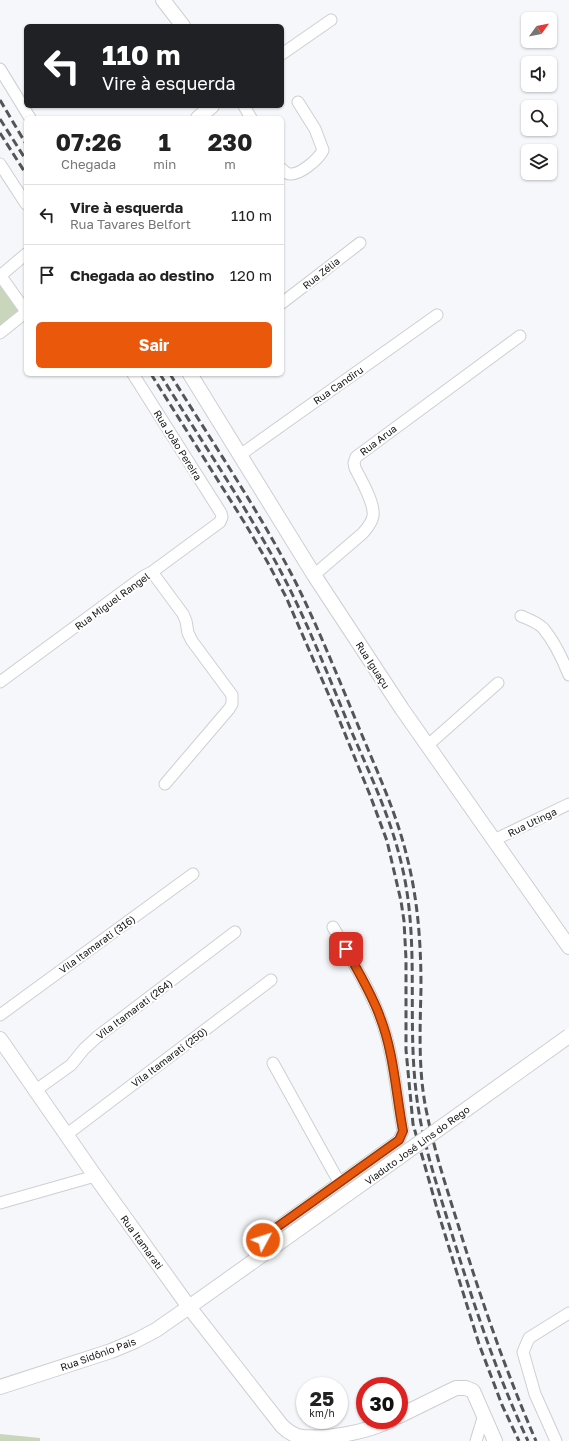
<!DOCTYPE html>
<html lang="pt">
<meta charset="utf-8">
<style>
:root{--surface:#fff;--page:#f6f6f6;--text:#222;--muted:#767676;--line:#e0e0e0;--accent:#ea580c}
body{margin:0;font-family:"Golos Text",sans-serif;background:var(--page);color:var(--text);height:100vh;display:flex;flex-direction:column;font-size:15px;white-space:nowrap}
*{box-sizing:border-box;margin:0}
p{font-size:13px;color:var(--muted)}
.icon{flex:none;width:22px;height:22px;fill:none;stroke:currentColor;stroke-width:2;stroke-linecap:round;stroke-linejoin:round}
.map{position:relative;flex:1;overflow:hidden}
.side{position:absolute;left:24px;top:116px;width:260px;height:260px;display:flex;flex-direction:column;background:var(--surface);border-radius:6px;box-shadow:0 1px 3px #0004}
.side>*{flex:none}
.top-card{position:absolute;left:24px;top:24px;width:260px;height:84px;border-radius:6px;box-shadow:0 1px 3px #0004;background:#202124;color:#fff;overflow:hidden}
.needle{width:26px;rotate:57deg}
.fabs{position:absolute;left:521px;top:12px;display:grid;gap:8px}
.fabs a{display:grid;place-items:center;width:36px;height:36px;border-radius:6px;background:var(--surface);box-shadow:0 1px 3px #0004;font-size:20px}
.speed{position:absolute;left:296px;top:1377px;display:flex;gap:8px;font-size:20px;font-weight:700;text-align:center}
.speed>*{display:grid;place-content:center;width:52px;height:52px;border-radius:50%;background:var(--surface);box-shadow:0 1px 3px #0004;line-height:1}
.speed small{font-size:10px;font-weight:400}
.speed .limit{border:6px solid #d22;background:#fff;color:#111}
.pin{position:absolute;display:grid;place-items:center;width:34px;height:34px;color:#fff;margin:-17px;border-radius:8px;box-shadow:0 2px 6px #0006}
.me{position:absolute;width:44px;margin:-22px;rotate:50deg;stroke-linejoin:round;filter:drop-shadow(0 0 3px #0008)}
.turn{display:flex;align-items:center;gap:14px;height:84px;padding:0 12px;font-size:18px}
.turn .icon{width:52px;height:52px;stroke-width:2.5}
.turn b{display:block;font-size:28px;line-height:34px}
.eta{display:flex;justify-content:space-evenly;align-items:center;height:68px;text-align:center}
.eta b{font-size:24px;font-weight:700;line-height:28px}
.primary-button{display:flex;gap:8px;margin-top:auto;padding:8px 12px}
.primary-button a{flex:1;height:46px;border-radius:6px;background:var(--accent);color:#fff;font-size:16px;font-weight:700;line-height:46px;text-align:center}
ul{padding:0;list-style:none}
li{display:flex;align-items:center;gap:12px;height:60px;padding:0 12px;border-top:1px solid var(--line)}
li div{flex:1}
li b{display:block;font-size:15px}
li em{font-style:normal}
.map>svg:first-child{display:block}
.green{fill:#c9d6bc}
.lines{fill:none;stroke-linecap:round;stroke-linejoin:round}
.minor-casing{stroke:#cecfd2;stroke-width:13}
.major-casing{stroke:#cecfd2;stroke-width:16}
.minor{stroke:#fff;stroke-width:11}
.major{stroke:#fff;stroke-width:14}
.rail{stroke:#545556;stroke-width:3;stroke-dasharray:8 4;stroke-linecap:butt}
.major-bridge-casing{stroke:#cecfd2;stroke-width:16;stroke-linecap:butt}
.major-bridge{stroke:#fff;stroke-width:14}
.route-casing{stroke:#983908;stroke-width:10}
.route{stroke:#ea580c;stroke-width:7}
.labels{text-anchor:middle;stroke-width:4;stroke-linejoin:round;paint-order:stroke}
.street-label{font-size:10px;fill:#121213;stroke:#fff}
</style>
<div class="map">
<svg width="569" height="1441" viewBox="0 0 569 1441">
<rect width="100%" height="100%" fill="#f6f7fa"/>
<path class="green" d="M 0,283 L 18,307 L 18,313 L 0,328 Z
M 0,1434 L 40,1438 L 40,1441 L 0,1441 Z"/>
<g class="lines">
<defs>
<path id="minor" d="M 282,54 L 331,20
M 0,69 L 30,118
M 244,106 L 251,118
M 0,164 L 26,204
M 282,169 C 284,171 286,174 290,174 C 300,175 319,159 323,150 L 315,129 L 298,102
M 0,275 L 25,310 L 25,313 L 0,333
M 0,276 L 26,254
M 282,303 L 360,243
M 240,455 L 437,315
M 152,572 L 183,614 L 186,621 L 188,633 L 192,641 L 232,695 L 232,704 L 229,709 L 165,784
M 314,575 L 363,533 C 367,528 372,523 373,516 C 375,503 361,480 355,468 L 354,463 L 356,457 L 520,336
M 521,616 C 528,619 537,622 543,628 C 553,640 563,660 569,675
M 0,682 L 144,576 L 152,572 L 220,522 L 222,517 L 221,513 L 133,374
M 427,746 L 498,683
M 494,840 L 569,804
M 0,1015 L 193,874
M 273,1063 L 339,1182
M 36,1090 L 71,1065 L 84,1049 L 97,1037 L 235,932
M 66,1135 L 271,980
M 0,1203 L 95,1176
M 265,1253 L 262,1249 L 262,1242 L 266,1235 L 399,1140 L 403,1131 C 396,1094 394,1053 380,1017 C 368,985 349,956 333,927
M 476,1441 L 484,1415
M 556,1441 L 535,1394 L 523,1352 L 529,1338 L 569,1313"/>
<path id="major" d="M 163,0 L 183,26
M 198,118 L 212,106
M 190,374 L 314,575 L 402,709 L 569,947
M 0,1039 L 95,1176 L 189,1307 L 282,1426 C 286,1430 292,1434 297,1436 C 323,1441 368,1432 391,1420
M 0,1387 L 111,1351 L 135,1341 L 156,1330 L 189,1307 L 272,1248
M 399,1416 L 456,1388 L 466,1388 L 473,1391 L 495,1441"/>
</defs>
<use href="#minor" class="minor-casing"/>
<use href="#major" class="major-casing"/>
<use href="#minor" class="minor"/>
<use href="#major" class="major"/>
<path class="rail" d="M 0,100 L 26,144
M 0,119 L 26,160
M 0,133 L 26,174
M 151,374 L 246,525 L 268,563 L 286,597 L 334,707 L 370,795 L 387,841 L 401,901 L 404,921 L 406,959 L 406,1050 L 413,1124 L 438,1212 L 479,1344 L 502,1405 L 519,1441
M 160,374 C 200,439 244,503 280,570 C 307,621 328,675 350,728 C 369,772 390,816 401,862 C 420,938 407,1015 416,1091 C 421,1139 437,1185 451,1231 C 473,1302 496,1373 528,1441
M 170,374 C 212,442 258,509 295,581 C 318,627 337,675 357,723 C 375,767 396,811 407,857 C 418,900 421,944 421,988 C 420,1030 418,1073 427,1114 C 435,1154 448,1192 460,1231 C 482,1302 506,1372 536,1441"/>
<defs>
<path id="major-bridge" d="M 272,1248 L 569,1036"/>
</defs>
<use href="#major-bridge" class="major-bridge-casing"/>
<use href="#major-bridge" class="major-bridge"/>
</g>
<g class="lines">
<defs>
<path id="route" d="M 263,1240 L 266,1235 L 399,1140 L 403,1131 C 396,1094 394,1053 380,1017 C 372,994 358,972 346,949"/>
</defs>
<use href="#route" class="route-casing"/>
<use href="#route" class="route"/>
</g>
<g class="labels">
<g class="street-label">
<text transform="translate(321 273) rotate(-38)" y="4">Rua Zélia</text>
<text transform="translate(338 385) rotate(-35)" y="4">Rua Candiru</text>
<text transform="translate(378 440) rotate(-37)" y="4">Rua Arua</text>
<text transform="translate(178 445) rotate(58)" y="4">Rua João Pereira</text>
<text transform="translate(112 601) rotate(-36)" y="4">Rua Miguel Rangel</text>
<text transform="translate(373 665) rotate(57)" y="4">Rua Iguaçu</text>
<text transform="translate(532 822) rotate(-26)" y="4">Rua Utinga</text>
<text transform="translate(97 944) rotate(-36)" y="4">Vila Itamarati (316)</text>
<text transform="translate(134 1009) rotate(-37)" y="4">Vila Itamarati (264)</text>
<text transform="translate(169 1057) rotate(-37)" y="4">Vila Itamarati (250)</text>
<text transform="translate(417 1145) rotate(-36)" y="4">Viaduto José Lins do Rego</text>
<text transform="translate(142 1242) rotate(54)" y="4">Rua Itamarati</text>
<text transform="translate(98 1354) rotate(-20)" y="4">Rua Sidônio Pais</text>
</g>
</g>
</svg>
<div class="fabs">
<a><svg class="needle" viewBox="-14 -14 28 28"><path d="M0-13l5 13h-10z" fill="#e53935"/><path d="M0 13l5-13h-10z" fill="#767676"/></svg></a>
<a><svg class="icon" aria-label="sound" viewBox="0 0 24 24"><path d="M4 9h4l5-4v14l-5-4H4zM17 9q2 3 0 6"/></svg></a>
<a><svg class="icon" aria-label="search" viewBox="0 0 24 24"><circle cx="10" cy="10" r="6"/><path d="M15 15l6 6"/></svg></a>
<a><svg class="icon" aria-label="layers" viewBox="0 0 24 24"><path d="M12 4l9 5-9 5-9-5zM3 14l9 5 9-5"/></svg></a>
</div>
<div class="speed"><div>25<small>km/h</small></div><div class="limit">30</div></div>
<div class="pin" style="left:346px;top:949px;background:#d93025"><svg class="icon" aria-label="arrive" viewBox="0 0 24 24"><path d="M6 21V4h12l-3 4 3 4H6"/></svg></div>
<svg class="me" style="left:263px;top:1240px" viewBox="-20 -20 40 40"><circle r="17" fill="#ea580c" stroke="#fff" stroke-width="3"/><path d="M0-11L8 9 0 5-8 9z" fill="#fff"/></svg>
<div class="top-card">
<div class="turn"><svg class="icon" aria-label="left" viewBox="0 0 24 24"><path d="M17 20v-9H6M10 6l-5 5 5 5"/></svg><div><b>110 m</b>Vire à esquerda</div></div>
</div>
<section class="side">
<div class="eta">
<div><b>07:26</b><p>Chegada</p></div>
<div><b>1</b><p>min</p></div>
<div><b>230</b><p>m</p></div>
</div>
<ul>
<li><svg class="icon" aria-label="left" viewBox="0 0 24 24"><path d="M17 20v-9H6M10 6l-5 5 5 5"/></svg><div><b>Vire à esquerda</b><p>Rua Tavares Belfort</p></div><em>110 m</em></li>
<li><svg class="icon" aria-label="arrive" viewBox="0 0 24 24"><path d="M6 21V4h12l-3 4 3 4H6"/></svg><div><b>Chegada ao destino</b></div><em>120 m</em></li>
</ul>
<div class="primary-button"><a>Sair</a></div>
</section>
</div>
